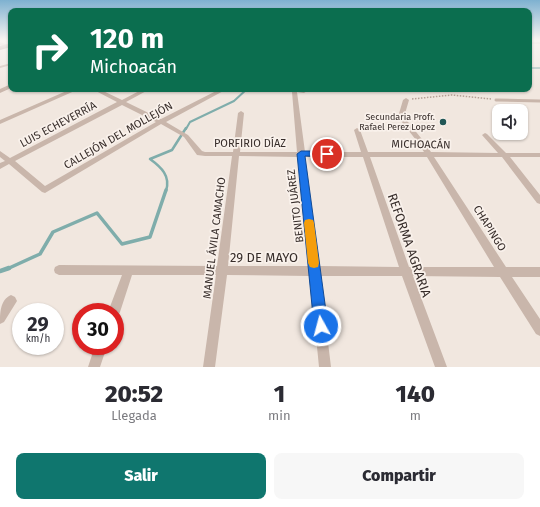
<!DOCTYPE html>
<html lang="es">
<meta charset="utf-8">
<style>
:root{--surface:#fff;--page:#f7f7f7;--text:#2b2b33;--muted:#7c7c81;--accent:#0f766e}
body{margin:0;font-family:"Fira Sans",sans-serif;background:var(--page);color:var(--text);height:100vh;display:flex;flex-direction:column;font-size:15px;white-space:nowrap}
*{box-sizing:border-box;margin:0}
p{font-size:13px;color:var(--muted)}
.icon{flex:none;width:22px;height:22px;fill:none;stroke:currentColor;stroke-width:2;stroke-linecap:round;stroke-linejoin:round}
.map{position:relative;height:367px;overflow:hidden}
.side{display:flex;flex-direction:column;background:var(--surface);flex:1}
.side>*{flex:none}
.top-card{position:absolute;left:8px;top:8px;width:524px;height:84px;border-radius:8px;box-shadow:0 1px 3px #0004;background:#0b6e4f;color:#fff;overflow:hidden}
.tools{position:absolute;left:492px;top:104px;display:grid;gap:8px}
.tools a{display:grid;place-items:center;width:36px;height:36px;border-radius:8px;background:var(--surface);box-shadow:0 1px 3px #0004;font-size:20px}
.speed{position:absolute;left:12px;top:303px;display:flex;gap:8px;font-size:20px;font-weight:700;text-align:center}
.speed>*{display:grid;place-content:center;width:52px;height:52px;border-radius:50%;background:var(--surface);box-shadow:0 1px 3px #0004;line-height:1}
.speed small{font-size:10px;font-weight:400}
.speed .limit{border:6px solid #d22;background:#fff;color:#111}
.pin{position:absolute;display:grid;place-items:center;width:34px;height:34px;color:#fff;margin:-17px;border:2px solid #fff;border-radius:50%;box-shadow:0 1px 4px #0007}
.me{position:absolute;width:44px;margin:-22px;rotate:353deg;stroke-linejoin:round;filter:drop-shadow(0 0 3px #0008)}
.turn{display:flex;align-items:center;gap:14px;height:84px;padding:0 16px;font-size:18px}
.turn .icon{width:52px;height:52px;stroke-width:2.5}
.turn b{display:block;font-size:28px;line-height:34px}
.eta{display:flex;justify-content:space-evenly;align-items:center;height:68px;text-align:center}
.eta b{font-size:24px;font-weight:800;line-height:28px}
.button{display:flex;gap:8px;margin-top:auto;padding:8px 16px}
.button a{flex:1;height:46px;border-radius:8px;background:var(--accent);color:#fff;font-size:16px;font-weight:800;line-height:46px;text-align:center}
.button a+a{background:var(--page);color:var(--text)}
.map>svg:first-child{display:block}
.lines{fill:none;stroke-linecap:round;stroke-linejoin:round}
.stream-far4{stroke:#7fadab;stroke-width:1.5}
.stream-far3{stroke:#7fadab;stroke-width:2}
.stream-far2{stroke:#7fadab;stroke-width:2.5}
.stream-far1{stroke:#7fadab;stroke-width:3.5}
.stream{stroke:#7fadab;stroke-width:4.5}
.path{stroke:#b5a095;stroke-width:1.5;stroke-dasharray:1.5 1.5;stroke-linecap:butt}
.lane{stroke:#c9b6ab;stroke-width:3}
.street{fill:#c9b6ab;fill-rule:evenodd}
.secondary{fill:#9d857c;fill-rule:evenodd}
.route{fill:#1a73e8;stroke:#114b97}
.slow{fill:#f59e0b}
.poi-dot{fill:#215756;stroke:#f9f1eb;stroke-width:1.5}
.labels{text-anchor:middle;stroke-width:3.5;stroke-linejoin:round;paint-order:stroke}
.far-poi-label{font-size:9px;fill:#372d2a;stroke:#f9f1eb;text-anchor:end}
.street-label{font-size:11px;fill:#372d2a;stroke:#f9f1eb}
.near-street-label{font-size:13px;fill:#372d2a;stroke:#f9f1eb}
</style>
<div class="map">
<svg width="540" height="367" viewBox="0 0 540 367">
<rect width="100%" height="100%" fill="#f1e7df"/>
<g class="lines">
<path class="stream-far4" d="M 529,68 L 540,68"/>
<path class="stream-far3" d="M 186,129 L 190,122 L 234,101 L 247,89"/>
<path class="stream-far2" d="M 166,191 C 171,176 161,167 150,159 L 172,150 L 186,128"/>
<path class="stream-far1" d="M 7,269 L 40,254 L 53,232 L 97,213 L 122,244 L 150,237 L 166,190"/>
<path class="stream" d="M 0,271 L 9,268"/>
<path class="path" d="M 412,99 L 452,95 L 491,99"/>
<path class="lane" d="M 496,100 L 540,101"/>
<path class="street" d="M 0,42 L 11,46 L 11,49 L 0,45 Z
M 529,42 L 540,42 L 540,44 L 529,44 Z
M 11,63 L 11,65 L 0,68 L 0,66 Z
M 11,84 L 11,88 L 0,93 L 0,89 Z
M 71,89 L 79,89 L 0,124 L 0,120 Z
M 92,89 L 99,89 L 122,100 L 143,89 L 150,89 L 126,102 L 161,119 L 220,89 L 227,89 L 166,122 L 188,135 L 202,151 L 205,152 L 233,152 L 238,113 L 241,111 L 244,113 L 240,152 L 297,152 L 292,92 L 270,91 L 267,89 L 298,89 L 307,91 L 304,93 L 297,92 L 305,152 L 361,152 L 354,130 L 357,128 L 360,130 L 368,152 L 424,152 L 416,140 L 398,117 L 403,100 L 406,98 L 409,100 L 404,117 L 421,138 L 431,152 L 498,153 L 482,135 L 485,133 L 487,134 L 506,153 L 540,153 L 540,157 L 510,157 L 540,195 L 540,204 L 537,203 L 502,157 L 434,157 L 506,267 L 540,267 L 540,277 L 512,277 L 540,319 L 540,336 L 536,334 L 500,277 L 413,276 L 447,367 L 435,367 L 402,276 L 320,276 L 331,367 L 319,367 L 310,276 L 227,275 L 215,367 L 203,367 L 216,275 L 132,275 L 120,312 L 118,316 L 115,317 L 115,312 L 108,312 L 122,275 L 59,275 L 55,273 L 54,270 L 55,267 L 59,265 L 217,266 L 232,156 L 205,156 L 197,155 L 184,137 L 161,124 L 45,193 L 42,192 L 9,164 L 0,169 L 0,163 L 5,161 L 0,157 L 0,151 L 10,158 L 117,102 ZM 122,105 L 156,122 L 45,186 L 15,161 ZM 239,156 L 298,157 L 309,266 L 228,266 ZM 305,157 L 363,157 L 399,267 L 319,266 ZM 370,157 L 427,157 L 494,267 L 409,267 Z
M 11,295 L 15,297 L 17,301 L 4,322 L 0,324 C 0,313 0,300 11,295 Z
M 95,346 L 107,346 L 100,367 L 88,367 Z"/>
<path class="secondary" d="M 11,43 L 11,47 L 0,50 L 0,46 Z"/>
</g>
<linearGradient id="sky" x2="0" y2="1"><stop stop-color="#7eb1d0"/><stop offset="0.44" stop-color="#f9f4f1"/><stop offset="1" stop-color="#f9f4f1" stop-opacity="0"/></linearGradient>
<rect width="540" height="91" fill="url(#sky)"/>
<path class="route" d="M 301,151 L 327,151 L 331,154 L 327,157 L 305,156 L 328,326 L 326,331 L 321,333 L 316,331 L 314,326 L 297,154 Z"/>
<path class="slow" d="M 309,219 L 313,220 L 314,223 L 319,263 L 318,267 L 314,268 L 310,267 L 308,263 L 304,223 L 305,220 Z"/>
<circle class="poi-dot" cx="443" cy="122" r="4"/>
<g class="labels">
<g class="far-poi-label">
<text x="435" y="120">Secundaria Profr.<tspan x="435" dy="10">Rafael Perez Lopez</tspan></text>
</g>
<g class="street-label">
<text transform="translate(58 124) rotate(-28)" y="4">LUIS ECHEVERRÍA</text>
<text transform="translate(118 135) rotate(-30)" y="4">CALLEJÓN DEL MOLLEJÓN</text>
<text x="250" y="147">PORFIRIO DÍAZ</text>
<text transform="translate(421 144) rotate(1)" y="4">MICHOACÁN</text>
<text transform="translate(295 206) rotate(-97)" y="4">BENITO JUÁREZ</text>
<text transform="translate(490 228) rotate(58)" y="4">CHAPINGO</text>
<text transform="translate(214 238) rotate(-83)" y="4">MANUEL ÁVILA CAMACHO</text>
</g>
<g class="near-street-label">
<text transform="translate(410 245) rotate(71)" y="5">REFORMA AGRARIA</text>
<text x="264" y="262">29 DE MAYO</text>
</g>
</g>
</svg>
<div class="tools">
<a><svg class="icon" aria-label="sound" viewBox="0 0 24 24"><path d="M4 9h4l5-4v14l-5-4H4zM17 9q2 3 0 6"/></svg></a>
</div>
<div class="speed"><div>29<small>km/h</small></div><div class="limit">30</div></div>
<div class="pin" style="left:327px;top:154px;background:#d93025"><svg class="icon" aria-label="arrive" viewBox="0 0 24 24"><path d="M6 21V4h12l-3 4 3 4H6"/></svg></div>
<svg class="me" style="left:321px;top:326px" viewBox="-20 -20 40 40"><circle r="17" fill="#1a73e8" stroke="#fff" stroke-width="3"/><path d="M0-11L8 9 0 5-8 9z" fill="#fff"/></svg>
<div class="top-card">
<div class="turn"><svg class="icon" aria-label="right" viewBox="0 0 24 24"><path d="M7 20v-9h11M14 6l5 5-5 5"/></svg><div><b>120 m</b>Michoacán</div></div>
</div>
</div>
<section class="side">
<div class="eta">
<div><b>20:52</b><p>Llegada</p></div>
<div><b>1</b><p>min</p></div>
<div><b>140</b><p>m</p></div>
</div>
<div class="button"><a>Salir</a><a>Compartir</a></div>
</section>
